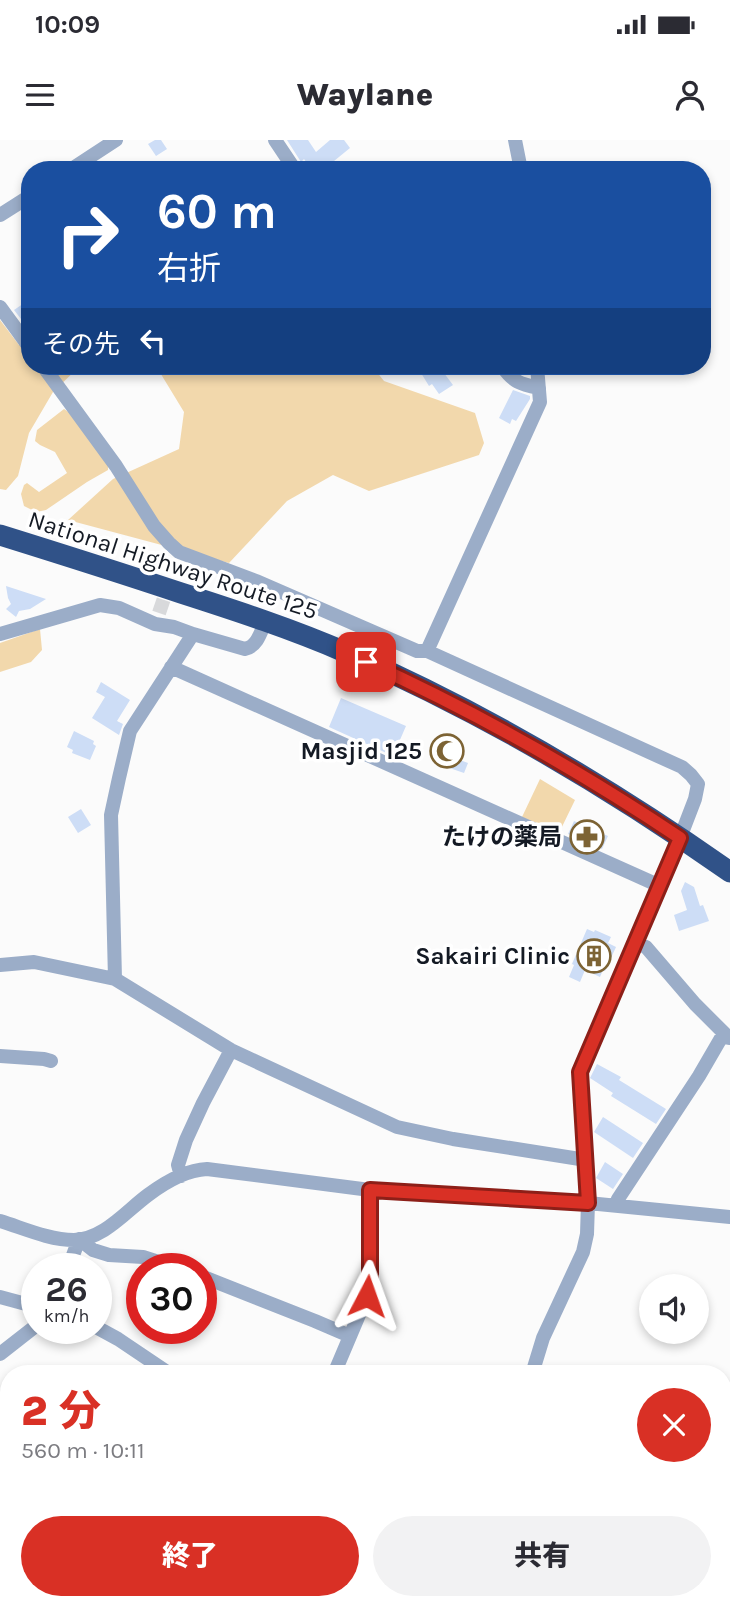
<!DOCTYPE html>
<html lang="ja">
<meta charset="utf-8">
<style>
:root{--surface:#fff;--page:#f2f2f3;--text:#2b2b33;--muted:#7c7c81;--accent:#d93025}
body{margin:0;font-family:Karla,"Noto Sans JP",sans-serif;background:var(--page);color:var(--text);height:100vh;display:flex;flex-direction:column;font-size:26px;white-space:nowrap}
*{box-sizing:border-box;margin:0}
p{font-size:23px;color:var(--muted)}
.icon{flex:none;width:38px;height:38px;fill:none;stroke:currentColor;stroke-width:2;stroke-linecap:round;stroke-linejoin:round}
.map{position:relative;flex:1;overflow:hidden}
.panel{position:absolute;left:0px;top:1225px;width:732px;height:245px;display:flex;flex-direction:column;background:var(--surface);border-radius:28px 28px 0 0;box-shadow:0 4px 10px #0003}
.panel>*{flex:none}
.hud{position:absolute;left:21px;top:21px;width:690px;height:214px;border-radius:28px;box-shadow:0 4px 10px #0003;background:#1a4fa0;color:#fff;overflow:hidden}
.controls{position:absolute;left:639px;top:1134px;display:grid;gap:14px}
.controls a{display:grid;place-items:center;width:70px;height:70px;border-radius:50%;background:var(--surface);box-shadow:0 4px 10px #0003;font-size:35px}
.speed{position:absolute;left:21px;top:1113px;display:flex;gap:14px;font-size:35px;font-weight:700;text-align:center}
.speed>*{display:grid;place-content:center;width:91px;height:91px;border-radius:50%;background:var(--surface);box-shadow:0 4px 10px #0003;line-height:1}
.speed small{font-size:18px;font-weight:400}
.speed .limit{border:10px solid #d22;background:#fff;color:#111}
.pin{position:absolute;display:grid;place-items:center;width:60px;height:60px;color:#fff;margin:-30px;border-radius:14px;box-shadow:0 4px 10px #0006}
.me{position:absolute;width:77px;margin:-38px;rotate:4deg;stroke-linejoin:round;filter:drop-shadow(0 0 5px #0008)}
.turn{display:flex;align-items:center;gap:24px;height:147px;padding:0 21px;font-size:32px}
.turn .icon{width:91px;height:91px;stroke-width:2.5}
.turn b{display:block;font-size:49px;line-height:60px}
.then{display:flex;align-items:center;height:66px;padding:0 21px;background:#0003;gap:14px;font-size:26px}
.round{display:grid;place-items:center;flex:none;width:74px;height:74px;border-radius:37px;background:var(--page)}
.head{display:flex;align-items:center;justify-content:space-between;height:119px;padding:0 21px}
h1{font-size:42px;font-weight:800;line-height:52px;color:var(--accent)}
.cta{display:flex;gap:14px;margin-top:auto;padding:14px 21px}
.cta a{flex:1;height:80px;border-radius:42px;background:var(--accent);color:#fff;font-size:28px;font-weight:800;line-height:80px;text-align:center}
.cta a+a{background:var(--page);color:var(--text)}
.status{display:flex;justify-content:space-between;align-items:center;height:49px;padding:0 35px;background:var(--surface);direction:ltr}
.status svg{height:19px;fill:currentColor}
header{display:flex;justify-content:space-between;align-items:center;height:91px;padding:0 21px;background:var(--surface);font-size:32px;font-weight:800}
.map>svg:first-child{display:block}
.green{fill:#f2d8ac}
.building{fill:#cdddf6}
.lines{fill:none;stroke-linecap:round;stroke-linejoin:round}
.minor-tunnel{stroke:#d8d9db;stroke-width:14;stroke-dasharray:14 7;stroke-linecap:butt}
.minor{stroke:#9badc8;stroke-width:14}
.highway{stroke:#305288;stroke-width:21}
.route-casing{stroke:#8d1f18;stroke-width:18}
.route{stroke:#d93025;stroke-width:12}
.labels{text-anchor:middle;stroke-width:7;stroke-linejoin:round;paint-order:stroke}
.street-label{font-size:24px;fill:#141a24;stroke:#fff}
.poi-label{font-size:24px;font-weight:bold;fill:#141a24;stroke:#fff;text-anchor:end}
</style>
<div class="status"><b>10:09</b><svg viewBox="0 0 49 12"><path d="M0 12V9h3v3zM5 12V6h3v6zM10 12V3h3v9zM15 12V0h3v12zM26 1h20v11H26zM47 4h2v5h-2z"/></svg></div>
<header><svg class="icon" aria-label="menu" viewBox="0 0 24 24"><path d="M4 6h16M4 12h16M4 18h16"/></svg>Waylane<svg class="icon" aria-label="person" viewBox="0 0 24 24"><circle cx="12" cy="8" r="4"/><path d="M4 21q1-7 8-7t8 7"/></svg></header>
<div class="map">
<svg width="730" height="1470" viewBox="0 0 730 1470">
<rect width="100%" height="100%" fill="#fbfbfb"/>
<path class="green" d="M 0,180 L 19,205 L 30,198 L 30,226 L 80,226 L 53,252 L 29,293 L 18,336 L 6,350 L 0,349 Z
M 156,226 L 372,226 L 384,241 L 475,273 L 484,303 L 479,315 L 369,351 L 333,335 L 287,361 L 229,423 L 68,380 L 113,339 L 179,309 L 184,272 Z
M 64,269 L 70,273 L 108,324 L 108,330 L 87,342 L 46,370 L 36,372 L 24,366 L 21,354 L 24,345 L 27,343 L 39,352 L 67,333 L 55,312 L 40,305 L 35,301 L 37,290 Z
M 40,489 L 42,510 L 31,522 L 0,532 L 0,503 Z
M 540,639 L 575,660 L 558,695 L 522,677 Z"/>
<path class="building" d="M 155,0 L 161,0 L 167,9 L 156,16 L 148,4 Z
M 287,0 L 308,0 L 316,12 L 330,0 L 344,0 L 350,8 L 323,30 L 312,30 L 304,19 L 301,22 Z
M 30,159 L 30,173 L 21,179 L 14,170 Z
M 431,226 L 455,226 L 444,233 L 453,245 L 439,254 L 432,244 L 429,246 L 421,233 Z
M 513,250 L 530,256 L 530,259 L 516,281 L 512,279 L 510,284 L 499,278 Z
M 6,446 L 46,459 L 30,469 L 19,471 L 16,477 L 6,469 L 11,464 L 8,458 Z
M 101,542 L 130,560 L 117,581 L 123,584 L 119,595 L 92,578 L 105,557 L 96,552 Z
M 341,558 L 406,586 L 393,616 L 329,587 Z
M 74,591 L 94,601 L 93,604 L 96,606 L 90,620 L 72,613 L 73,610 L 67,607 Z
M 444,600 L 456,605 L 452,617 L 468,623 L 464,633 L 435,623 Z
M 81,669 L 91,685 L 78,693 L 68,677 Z
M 574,681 L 608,696 L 602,709 L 568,694 Z
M 685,742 L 694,747 L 700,766 L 703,765 L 709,781 L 679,791 L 674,775 L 687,770 L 681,751 Z
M 587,789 L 594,792 L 595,790 L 611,797 L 608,803 L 616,807 L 605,831 L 603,830 L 600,837 L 585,830 L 580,842 L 569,837 L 574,825 L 572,824 Z
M 597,924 L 621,937 L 619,940 L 666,969 L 656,984 L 611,956 L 613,953 L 590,938 Z
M 603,977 L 643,1003 L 633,1018 L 594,992 Z
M 605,1022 L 623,1034 L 613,1049 L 596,1038 Z"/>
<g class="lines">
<path class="minor-tunnel" d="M 159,473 L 176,423"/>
<path class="minor" d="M 275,0 L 295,30
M 515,0 L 521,30
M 70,30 L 116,0
M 0,75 L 30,56
M 0,167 L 30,208
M 43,226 L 116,326 L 154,386 L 169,403 L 179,412 L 256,441 L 417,511 L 427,511
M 502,226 C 513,242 520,244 539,248
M 0,494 L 100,465 L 119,468 L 155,484 L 174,487 L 193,494
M 171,527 L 660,746
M 635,803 L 646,807 L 695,864 L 729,898
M 0,825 L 34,822 L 115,839 L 231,910 L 397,987 L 453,999 L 586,1020
M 115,839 L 111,675 L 119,638 L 130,591 L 193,494 L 245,509 C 258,506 261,491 266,480
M 0,916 L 44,919 L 51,921
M 181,1036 L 178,1025 L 186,1000 L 203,963 L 231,910
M 616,1065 L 618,1059 L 699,936 L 724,893
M 0,1081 C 23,1088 49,1100 74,1100 C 104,1099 125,1072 148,1055 C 164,1043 186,1030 207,1029 L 370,1050 L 588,1063 L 730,1077
M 68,1129 L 79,1099 L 93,1110 L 109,1115 L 143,1117 L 180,1129
M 201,1136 L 315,1181 L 350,1196
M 0,1157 L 37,1167
M 96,1187 L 118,1199 L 170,1234
M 0,1214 L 37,1185
M 334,1234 L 367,1156 L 369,1146 L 370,1050
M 532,1234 L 543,1198 L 583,1112 L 587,1094 L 588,1063 L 580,932 L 680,698 L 695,659 L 698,644 L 691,635 L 682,627 L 427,511 L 540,262 L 537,226
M 0,1318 L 9,1342
M 58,1461 L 62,1470
M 425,1461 L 439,1470
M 305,1470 L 310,1461
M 471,1470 L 474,1461"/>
<path class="highway" d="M 0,395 C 61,414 121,433 181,453 C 237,471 292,489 345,512 C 481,571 609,647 730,732"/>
</g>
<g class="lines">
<defs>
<path id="route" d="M 366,522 C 476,572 580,631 680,698 L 580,932 L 588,1063 L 370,1050 L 370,1134 L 367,1156"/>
</defs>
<use href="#route" class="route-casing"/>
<use href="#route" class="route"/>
</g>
<defs>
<symbol id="mosque-ring" viewBox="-11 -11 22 22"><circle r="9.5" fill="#fff" stroke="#7d6334" stroke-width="1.5"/><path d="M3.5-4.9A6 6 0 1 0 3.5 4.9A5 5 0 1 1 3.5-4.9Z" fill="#7d6334"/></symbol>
<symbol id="pharmacy-ring" viewBox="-11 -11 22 22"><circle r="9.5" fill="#fff" stroke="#7d6334" stroke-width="1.5"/><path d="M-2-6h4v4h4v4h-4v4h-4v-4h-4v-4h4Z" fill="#7d6334"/></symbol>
<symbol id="building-ring" viewBox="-11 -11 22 22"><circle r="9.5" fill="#fff" stroke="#7d6334" stroke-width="1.5"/><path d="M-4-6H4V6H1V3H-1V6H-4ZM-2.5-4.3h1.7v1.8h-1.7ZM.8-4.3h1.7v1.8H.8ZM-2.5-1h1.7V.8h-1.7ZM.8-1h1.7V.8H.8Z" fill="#7d6334"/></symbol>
</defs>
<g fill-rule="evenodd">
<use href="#mosque-ring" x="428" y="592" width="38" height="38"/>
<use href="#pharmacy-ring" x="568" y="678" width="38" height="38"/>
<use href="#building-ring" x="575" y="797" width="38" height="38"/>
</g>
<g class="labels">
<g class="street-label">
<text transform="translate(173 425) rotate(18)" y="8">National Highway Route 125</text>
</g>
<g class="poi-label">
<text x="422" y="619">Masjid 125</text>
<text x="562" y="705">たけの薬局</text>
<text x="570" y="824">Sakairi Clinic</text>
</g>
</g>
</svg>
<div class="controls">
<a><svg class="icon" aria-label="sound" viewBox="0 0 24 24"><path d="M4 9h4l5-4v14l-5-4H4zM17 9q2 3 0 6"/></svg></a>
</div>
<div class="speed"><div>26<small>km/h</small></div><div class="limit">30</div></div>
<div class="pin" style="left:366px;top:522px;background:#d93025"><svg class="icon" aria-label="arrive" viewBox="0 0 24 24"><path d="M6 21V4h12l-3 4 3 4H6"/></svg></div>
<svg class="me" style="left:367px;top:1156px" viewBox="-20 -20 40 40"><path d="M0-17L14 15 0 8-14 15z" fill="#d93025" stroke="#fff" stroke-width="4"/></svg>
<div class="hud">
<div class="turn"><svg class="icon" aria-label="right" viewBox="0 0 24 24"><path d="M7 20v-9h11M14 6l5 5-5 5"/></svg><div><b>60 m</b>右折</div></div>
<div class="then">その先<svg class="icon" aria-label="left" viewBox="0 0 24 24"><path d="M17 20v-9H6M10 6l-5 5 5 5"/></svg></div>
</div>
<section class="panel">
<div class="head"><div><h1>2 分</h1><p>560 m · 10:11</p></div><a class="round" style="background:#d93025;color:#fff"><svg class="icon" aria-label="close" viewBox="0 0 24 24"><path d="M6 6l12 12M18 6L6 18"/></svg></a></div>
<div class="cta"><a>終了</a><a>共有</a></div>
</section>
</div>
